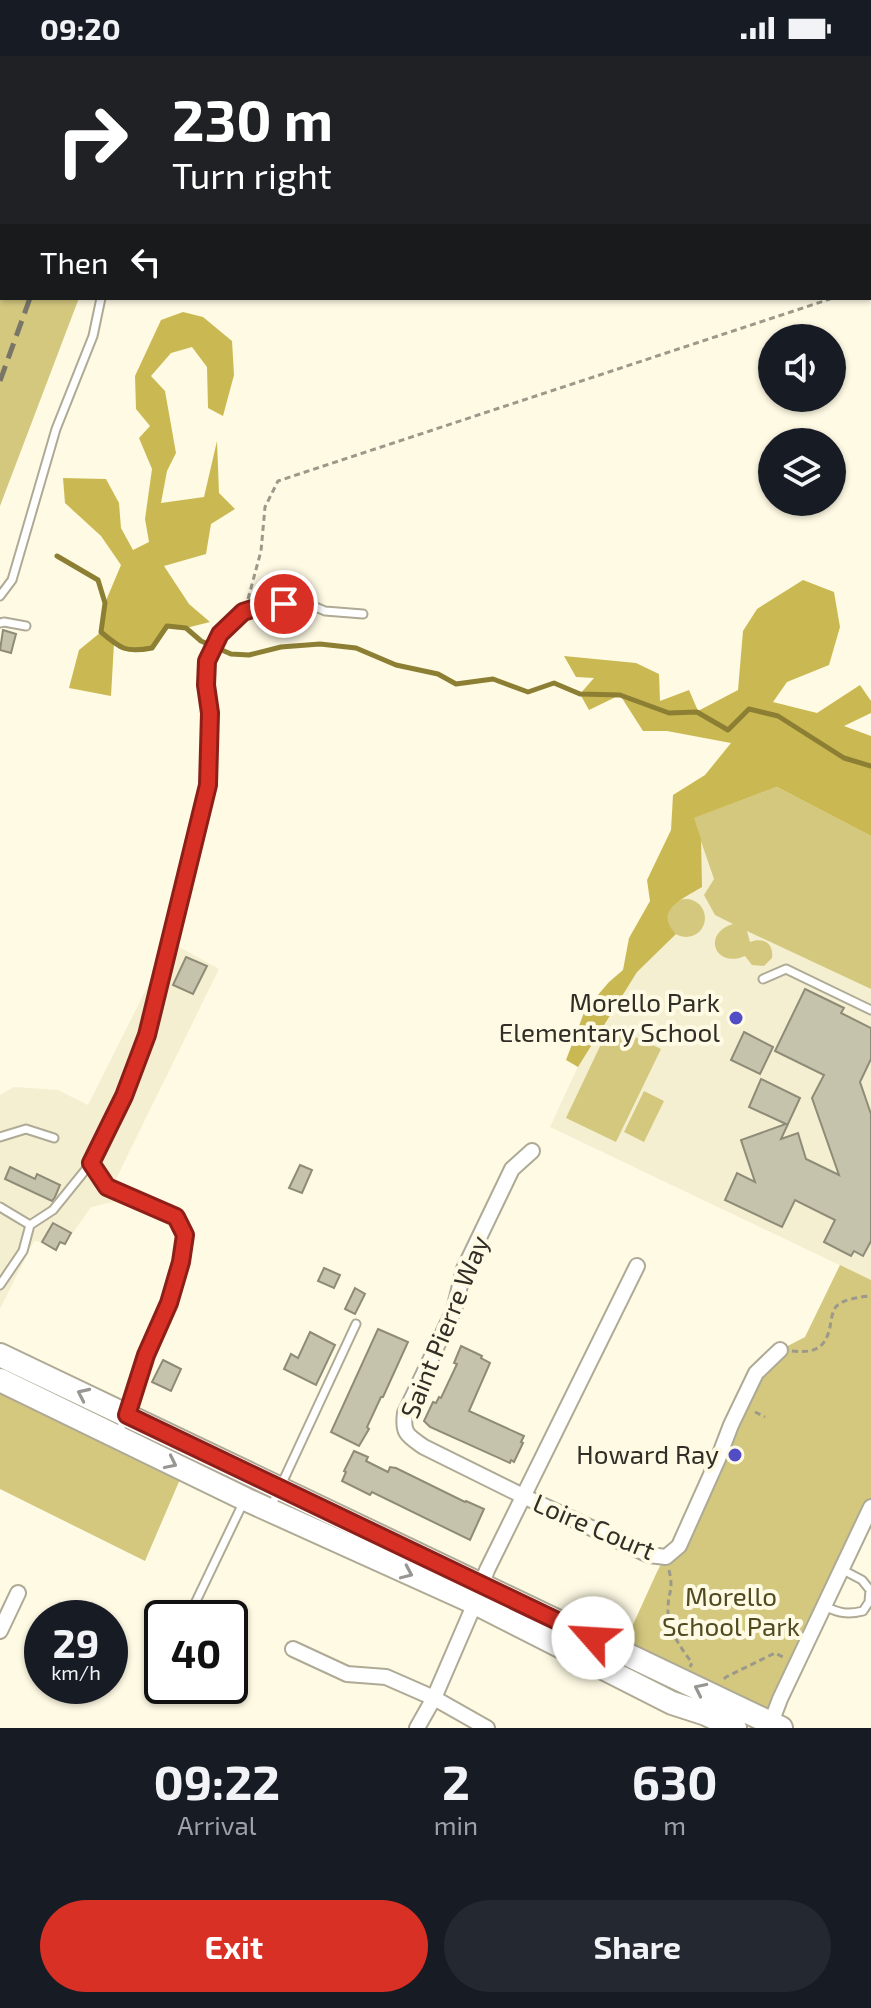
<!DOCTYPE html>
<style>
:root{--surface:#171b24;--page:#242831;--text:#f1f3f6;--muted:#9ea1a6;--accent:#d93025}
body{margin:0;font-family:"Exo 2",sans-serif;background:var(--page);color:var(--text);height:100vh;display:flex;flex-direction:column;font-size:30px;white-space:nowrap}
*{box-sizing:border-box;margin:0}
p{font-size:26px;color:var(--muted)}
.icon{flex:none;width:44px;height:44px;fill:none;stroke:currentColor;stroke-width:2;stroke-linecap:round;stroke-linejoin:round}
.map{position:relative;height:1672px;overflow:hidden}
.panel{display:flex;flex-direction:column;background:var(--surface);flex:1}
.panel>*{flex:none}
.guide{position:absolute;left:0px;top:0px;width:872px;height:244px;box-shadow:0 2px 6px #0004;background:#202124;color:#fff;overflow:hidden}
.buttons{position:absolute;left:758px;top:268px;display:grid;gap:16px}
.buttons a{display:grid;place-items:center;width:88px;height:88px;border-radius:50%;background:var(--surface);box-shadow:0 2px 6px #0004;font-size:40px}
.speed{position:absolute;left:24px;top:1544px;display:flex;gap:16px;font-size:40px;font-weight:700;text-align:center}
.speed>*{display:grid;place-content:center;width:104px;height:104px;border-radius:50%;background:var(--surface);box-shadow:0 2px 6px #0004;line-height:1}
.speed small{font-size:20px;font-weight:400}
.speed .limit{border:4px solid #111;border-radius:12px;background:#fff;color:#111}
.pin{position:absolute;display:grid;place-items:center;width:68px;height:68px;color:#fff;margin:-34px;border:4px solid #fff;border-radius:50%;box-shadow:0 2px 8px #0007}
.me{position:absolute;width:88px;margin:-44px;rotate:296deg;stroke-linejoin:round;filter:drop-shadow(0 0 6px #0008)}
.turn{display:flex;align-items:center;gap:28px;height:168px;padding:0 40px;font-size:36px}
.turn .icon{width:104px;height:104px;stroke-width:2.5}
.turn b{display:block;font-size:56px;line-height:68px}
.then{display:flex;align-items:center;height:76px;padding:0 40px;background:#0003;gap:16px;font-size:30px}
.eta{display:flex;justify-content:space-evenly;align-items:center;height:136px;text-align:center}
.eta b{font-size:48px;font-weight:700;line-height:56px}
.button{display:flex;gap:16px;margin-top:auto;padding:16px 40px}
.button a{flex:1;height:92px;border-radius:48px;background:var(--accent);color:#fff;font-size:32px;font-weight:700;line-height:92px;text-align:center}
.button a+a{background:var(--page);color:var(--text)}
.status{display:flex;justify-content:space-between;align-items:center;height:56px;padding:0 40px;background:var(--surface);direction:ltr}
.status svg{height:22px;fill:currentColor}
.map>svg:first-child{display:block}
.built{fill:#f4efd1}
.green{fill:#d4c87f}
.forest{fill:#cab953}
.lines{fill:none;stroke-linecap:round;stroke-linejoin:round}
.stream{stroke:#8c7f33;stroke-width:5}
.building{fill:#c6c3ad;stroke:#8e8b77;stroke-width:2}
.lane-casing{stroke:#aeaa95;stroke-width:11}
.street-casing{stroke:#aeaa95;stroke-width:18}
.secondary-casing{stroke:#aeaa95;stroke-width:26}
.path{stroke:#9c998a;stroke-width:3;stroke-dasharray:6 4;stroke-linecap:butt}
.lane{stroke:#fff;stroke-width:7}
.street{stroke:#fff;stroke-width:14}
.secondary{stroke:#fff;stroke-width:22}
.rail{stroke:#797669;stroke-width:5;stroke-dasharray:16 8;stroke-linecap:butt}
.oneway{stroke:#989692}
.route-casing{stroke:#8d1f18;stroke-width:20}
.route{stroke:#d93025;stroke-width:14}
.poi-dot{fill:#524dc4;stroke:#fefae4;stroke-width:3}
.labels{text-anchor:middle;stroke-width:8;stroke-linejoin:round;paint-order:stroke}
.poi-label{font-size:26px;fill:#302e26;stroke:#fefae4;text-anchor:end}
.street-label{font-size:26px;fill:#302e26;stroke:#fefae4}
.park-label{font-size:26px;fill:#514a20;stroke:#fefae4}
</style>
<div class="status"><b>09:20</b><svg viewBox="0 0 49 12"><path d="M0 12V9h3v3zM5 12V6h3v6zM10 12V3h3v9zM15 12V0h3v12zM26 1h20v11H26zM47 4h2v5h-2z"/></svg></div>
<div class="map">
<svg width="871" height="1672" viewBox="0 0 871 1672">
<rect width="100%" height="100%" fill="#fefae4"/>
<path class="built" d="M 871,722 L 871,1224 L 550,1071 L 693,762 Z
M 170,886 L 219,913 L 116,1123 L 126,1134 L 121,1144 L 91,1151 L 65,1188 L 60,1186 L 56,1194 L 42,1186 L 34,1185 L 0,1253 L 0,1039 L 14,1031 L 58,1034 L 88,1049 Z"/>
<path class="green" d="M 0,0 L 7,0 L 8,2 L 2,2 L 2,242 L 79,242 L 0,450 Z
M 19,0 L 171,0 L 170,2 L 19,2 Z
M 777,731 L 871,780 L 871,933 L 747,875 L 750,886 C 763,881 774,887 772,902 L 764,910 L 752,909 L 745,900 C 714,913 702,877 733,868 L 715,859 L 704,839 L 714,823 L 693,762 Z
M667 862a19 19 0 1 1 38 0a19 19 0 1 1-38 0Z
M 610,969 L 661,993 L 616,1086 L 566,1062 Z
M 644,1035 L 664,1045 L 644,1086 L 624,1076 Z
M 840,1209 L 871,1224 L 871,1451 L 770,1667 L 621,1595 L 656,1518 L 756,1317 L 780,1294 L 805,1281 Z
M 0,1324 L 184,1414 L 145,1505 L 0,1433 Z"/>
<path class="forest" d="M 183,256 L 203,261 L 232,285 L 234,319 L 223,360 L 208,352 L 207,311 L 192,291 L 171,297 L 151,320 L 165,335 L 176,397 L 167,415 L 161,447 L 204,441 L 217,385 L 219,437 L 235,453 L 211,468 L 206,498 L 164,510 L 189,548 L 210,566 L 186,572 L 167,570 L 152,592 L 132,595 L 114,587 L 111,640 L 69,632 L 79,594 L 101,576 L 105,547 L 121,509 L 101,480 L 65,447 L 63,422 L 106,423 L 119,447 L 121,472 L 133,494 L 149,486 L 145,463 L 152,413 L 139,382 L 150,370 L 136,353 L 135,320 L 161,264 Z
M 803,524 L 834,536 L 840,571 L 829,609 L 787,626 L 773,646 L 817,657 L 860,629 L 871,645 L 871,657 L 844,670 L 871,680 L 871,780 L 777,731 L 694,762 L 701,783 L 702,831 C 685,842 652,854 676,878 L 637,916 L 578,1011 L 566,1004 L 585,954 L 609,926 L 623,914 L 629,882 L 650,845 L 647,824 L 671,774 L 673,739 L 705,719 L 731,687 L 667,675 L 643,675 L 620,639 L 589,654 L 580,638 L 594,622 L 576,621 L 564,600 L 636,607 L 659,618 L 660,645 L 689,634 L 698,655 L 738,634 L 743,575 L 757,553 Z"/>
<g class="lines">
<path class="stream" d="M 0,22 L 2,24
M 0,85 L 2,82
M 57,500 L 98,524 L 105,547 L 101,576 C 121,593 126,597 152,592 L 167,570 L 186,572 L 201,585 L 231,598 L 249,599 L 281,591 L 320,588 L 356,592 L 396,609 L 438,618 L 456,628 L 493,623 L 528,636 L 554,627 L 580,638 L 620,639 L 669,657 L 697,656 L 728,674 L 749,653 L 778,660 L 844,702 L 871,710"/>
</g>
<path class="building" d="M 3,574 L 16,578 L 11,597 L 0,594 Z
M 186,901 L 207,910 L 193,938 L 173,929 Z
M 805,933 L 844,952 L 841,957 L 871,972 L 871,1003 L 860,1026 L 871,1058 L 871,1185 L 863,1200 L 854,1195 L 851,1200 L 824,1186 L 835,1164 L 795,1144 L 782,1171 L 725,1144 L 737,1117 L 755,1126 L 741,1084 L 786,1068 L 749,1051 L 761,1023 L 800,1042 L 781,1083 L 798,1077 L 806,1103 L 839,1119 L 812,1042 L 824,1019 L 775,995 Z
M 744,976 L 773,991 L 760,1018 L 731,1004 Z
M 300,1109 L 312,1114 L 302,1137 L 289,1132 Z
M 10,1111 L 35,1123 L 37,1118 L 60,1129 L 55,1141 L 52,1145 L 5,1123 Z
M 53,1167 L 71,1177 L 65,1188 L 60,1186 L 56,1194 L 42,1186 Z
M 324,1212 L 340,1219 L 334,1232 L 318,1225 Z
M 355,1232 L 365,1238 L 355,1258 L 345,1253 Z
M 378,1273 L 408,1286 L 383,1341 L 381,1341 L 367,1371 L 369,1373 L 359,1390 L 331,1376 Z
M 310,1276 L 335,1289 L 316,1329 L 284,1313 L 291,1298 L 298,1302 Z
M 461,1290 L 480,1299 L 482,1300 L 481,1302 L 490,1307 L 469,1355 L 524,1380 L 521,1386 L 523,1387 L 514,1406 L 511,1404 L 510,1407 L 430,1371 L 424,1365 L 433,1346 L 436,1347 L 439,1341 L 441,1342 L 457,1308 L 454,1307 Z
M 163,1304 L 181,1313 L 171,1335 L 152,1326 Z
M 354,1395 L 368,1401 L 366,1405 L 388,1416 L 390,1411 L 396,1412 L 465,1446 L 466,1445 L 484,1453 L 470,1484 L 372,1436 L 370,1439 L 342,1425 L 346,1416 L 344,1415 Z"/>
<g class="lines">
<defs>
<path id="lane" d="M 0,540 L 12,524 L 56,373 L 93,280 L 101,242
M 0,567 L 4,566 L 26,570
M 763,923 L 786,913 L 871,954
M 0,1081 L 26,1073 L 54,1082
M 91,1107 L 107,1131 L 176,1161 L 185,1179 L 181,1206 L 169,1247 L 146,1299 L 138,1327 L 118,1379
M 0,1151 L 30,1169
M 0,1229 L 23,1195 L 30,1169 L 53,1154 L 91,1107 L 124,1040 L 147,979 L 208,729 L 210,657 L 206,629 L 207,605 L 220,578 L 243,556 L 264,549 L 304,546 L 325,555 L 363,558
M 270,1453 L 356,1268
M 824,1550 C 839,1557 847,1559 863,1555 L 869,1546 L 870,1534 L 862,1524 L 841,1513
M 188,1562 L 244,1445"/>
<path id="street" d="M 532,1095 L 512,1113 L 464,1213 L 454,1254 L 405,1357 C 402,1378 408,1380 424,1391 L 523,1440 L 649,1499 L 666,1501 L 679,1490 L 718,1403 L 731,1369 L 756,1317 L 780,1294
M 0,1575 L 18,1537
M 293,1593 L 347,1618 L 386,1621 L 434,1642 L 487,1672
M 417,1672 L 434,1642 L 475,1547 L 487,1514 L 637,1210
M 769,1672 L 780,1643 L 871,1451"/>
<path id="secondary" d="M 0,1299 L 781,1672
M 0,1324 L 245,1443 L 475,1547 L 672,1647 L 706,1658 L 735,1672"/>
</defs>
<use href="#lane" class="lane-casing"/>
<use href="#street" class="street-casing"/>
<use href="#secondary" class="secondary-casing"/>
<path class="path" d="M 870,230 L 871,230
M 248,543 L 261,495 L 265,451 L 278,425 L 833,242
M 792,1295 C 813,1297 825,1294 830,1271 C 831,1265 832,1257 835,1252 C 841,1243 860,1241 871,1240
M 755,1356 L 765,1361
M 669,1514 C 674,1535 668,1535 668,1553 C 667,1574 680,1590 692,1607 L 690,1611
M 724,1623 L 726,1621 L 775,1597 L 785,1602"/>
<use href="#lane" class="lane"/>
<use href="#street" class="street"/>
<use href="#secondary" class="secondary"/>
<path class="rail" d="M 115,2 L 116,0
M 0,325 L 30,242"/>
</g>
<defs><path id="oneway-chevron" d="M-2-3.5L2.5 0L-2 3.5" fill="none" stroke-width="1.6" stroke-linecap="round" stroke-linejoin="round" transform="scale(2)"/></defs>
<g class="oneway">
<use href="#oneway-chevron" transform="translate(83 1338) rotate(-155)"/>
<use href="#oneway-chevron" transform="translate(171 1407) rotate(26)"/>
<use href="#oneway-chevron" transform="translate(407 1517) rotate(24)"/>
<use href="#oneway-chevron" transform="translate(700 1633) rotate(-154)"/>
</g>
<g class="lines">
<defs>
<path id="route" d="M 284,548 L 264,549 L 243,556 L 220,578 L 207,605 L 206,629 L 210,657 L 208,729 L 147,979 L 124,1040 L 91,1107 L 107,1131 L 176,1161 L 185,1179 L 181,1206 L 169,1247 L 146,1299 L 127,1359 L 593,1582"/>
</defs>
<use href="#route" class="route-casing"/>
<use href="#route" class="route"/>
</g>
<g class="poi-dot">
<circle cx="736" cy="962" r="8"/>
<circle cx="735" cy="1399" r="8"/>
</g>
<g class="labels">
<g class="poi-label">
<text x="720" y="956">Morello Park<tspan x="720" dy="30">Elementary School</tspan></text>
<text x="719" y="1408">Howard Ray</text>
</g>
<g class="street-label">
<text transform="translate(445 1271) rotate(-68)" y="9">Saint Pierre Way</text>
<text transform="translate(594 1471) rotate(23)" y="9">Loire Court</text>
</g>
<g class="park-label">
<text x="731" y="1550">Morello<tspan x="731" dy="30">School Park</tspan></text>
</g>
</g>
</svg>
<div class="buttons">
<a><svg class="icon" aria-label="sound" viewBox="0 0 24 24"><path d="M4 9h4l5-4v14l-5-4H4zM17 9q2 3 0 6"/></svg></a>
<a><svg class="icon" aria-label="layers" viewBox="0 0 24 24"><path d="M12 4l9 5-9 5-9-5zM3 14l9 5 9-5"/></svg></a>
</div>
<div class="speed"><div>29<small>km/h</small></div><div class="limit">40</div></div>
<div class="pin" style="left:284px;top:548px;background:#d93025"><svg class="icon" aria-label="arrive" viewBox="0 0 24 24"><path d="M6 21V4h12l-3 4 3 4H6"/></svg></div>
<svg class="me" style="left:593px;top:1582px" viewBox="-20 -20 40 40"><circle r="19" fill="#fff"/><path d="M0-13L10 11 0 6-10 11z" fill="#d93025"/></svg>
<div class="guide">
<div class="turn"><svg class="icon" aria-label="right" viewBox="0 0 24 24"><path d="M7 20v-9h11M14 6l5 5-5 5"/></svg><div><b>230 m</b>Turn right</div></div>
<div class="then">Then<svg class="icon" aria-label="left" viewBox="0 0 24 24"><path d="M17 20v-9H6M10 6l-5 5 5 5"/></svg></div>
</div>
</div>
<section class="panel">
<div class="eta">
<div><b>09:22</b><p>Arrival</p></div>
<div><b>2</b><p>min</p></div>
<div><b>630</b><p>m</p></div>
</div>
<div class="button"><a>Exit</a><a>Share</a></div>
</section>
